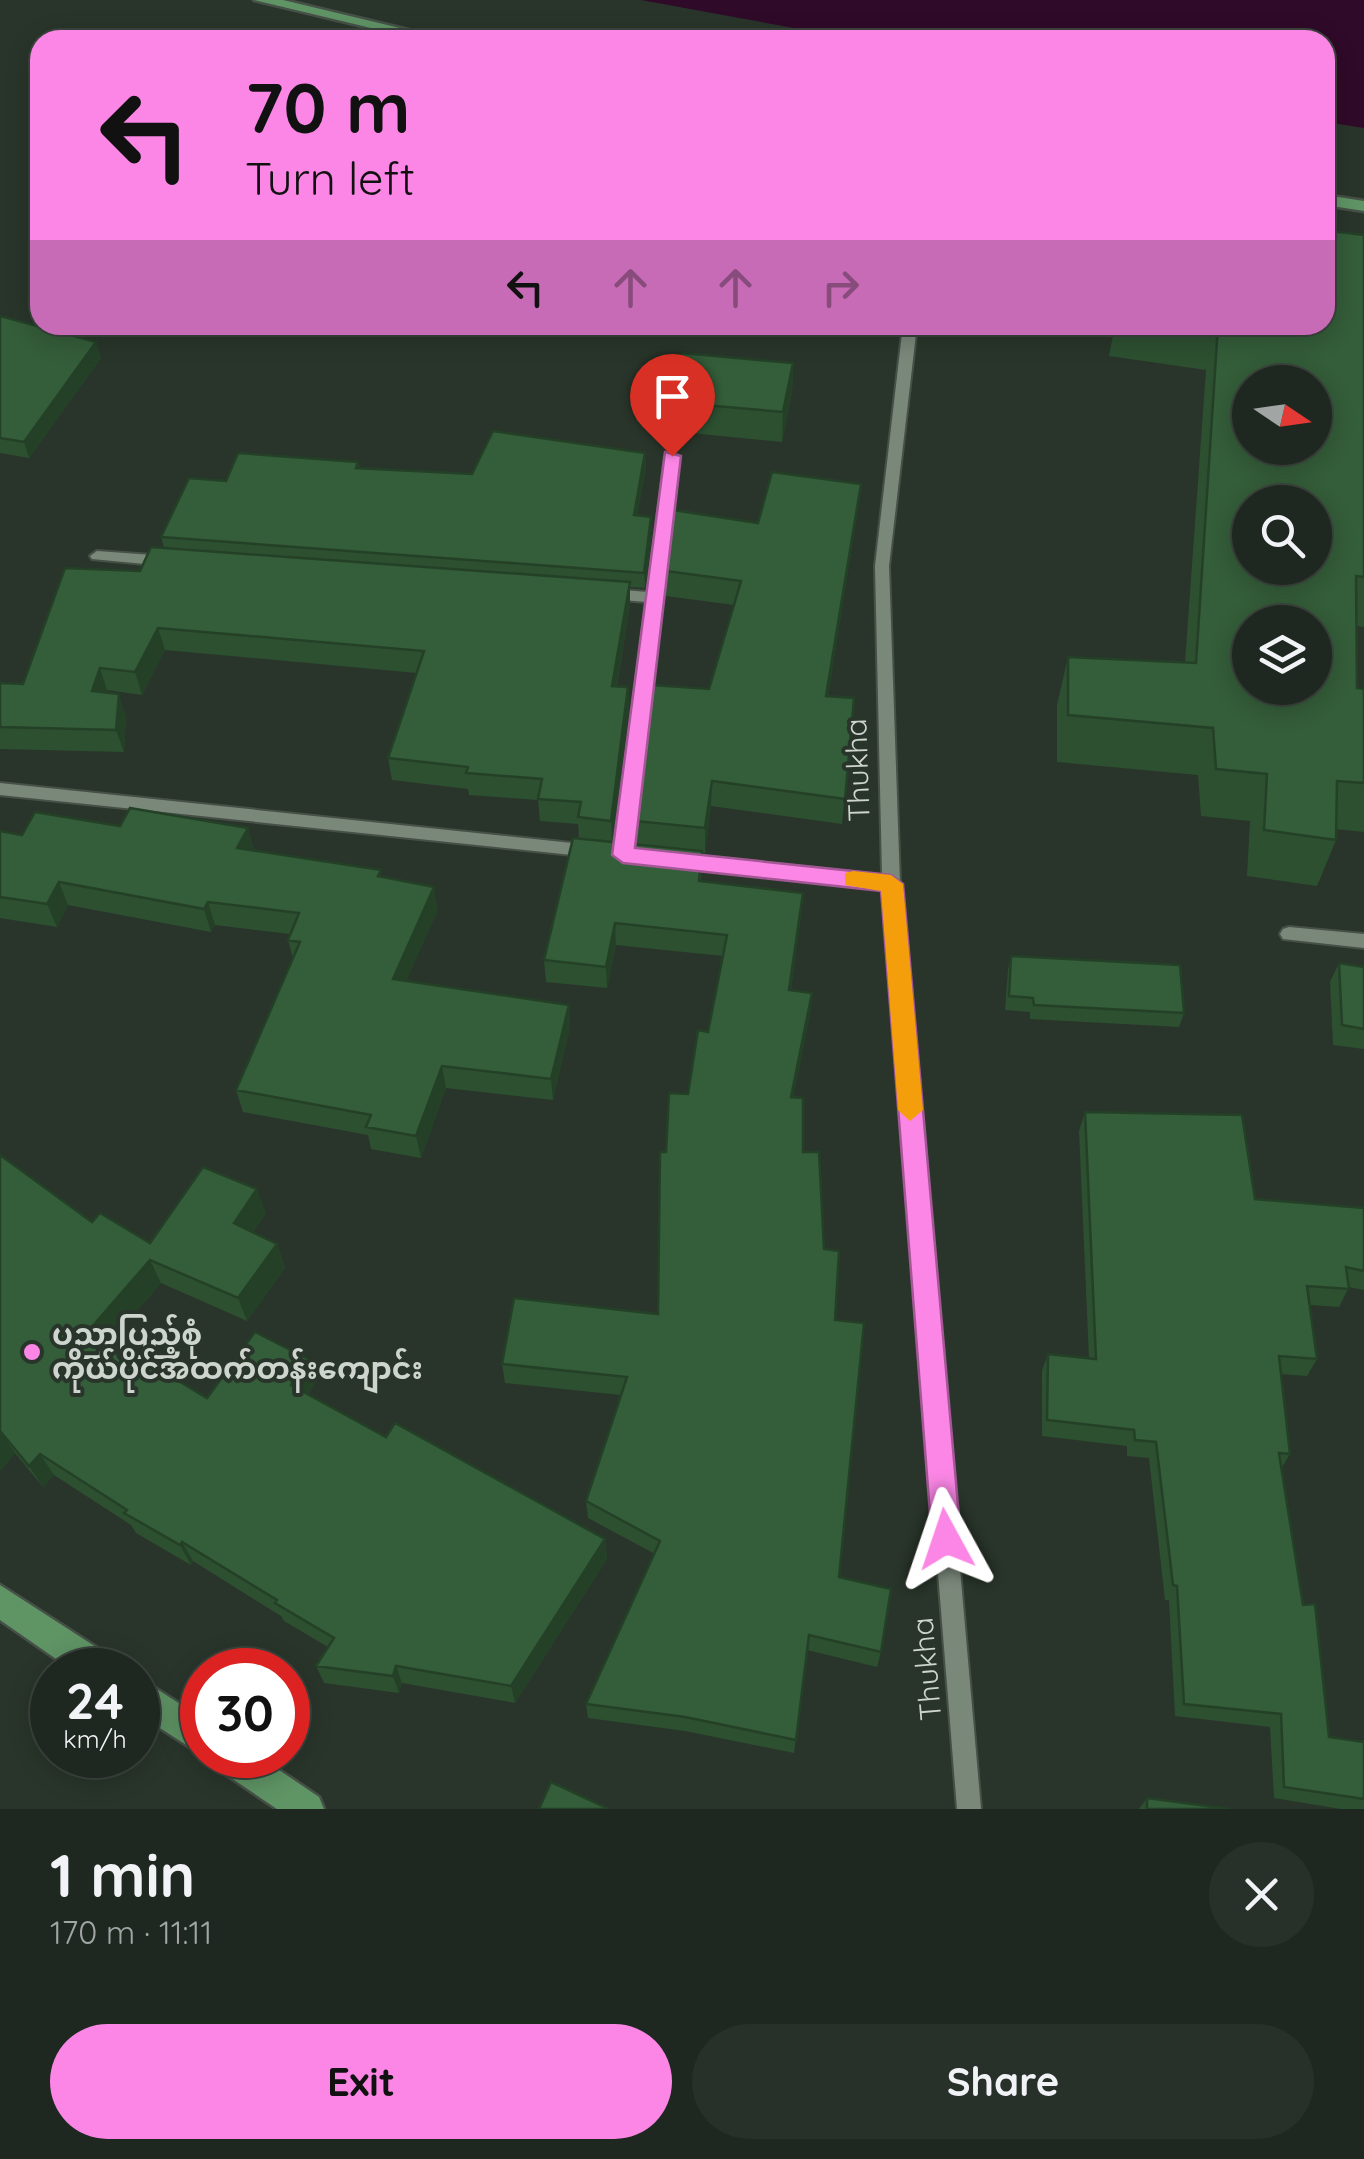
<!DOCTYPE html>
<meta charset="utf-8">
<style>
:root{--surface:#1f2820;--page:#273029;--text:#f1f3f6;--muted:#a1a6a5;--line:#3c443e;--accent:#fb86e5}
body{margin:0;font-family:Quicksand,"Noto Sans Myanmar",sans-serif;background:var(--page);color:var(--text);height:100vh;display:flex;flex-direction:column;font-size:38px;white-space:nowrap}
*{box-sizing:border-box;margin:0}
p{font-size:32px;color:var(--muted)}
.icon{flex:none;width:55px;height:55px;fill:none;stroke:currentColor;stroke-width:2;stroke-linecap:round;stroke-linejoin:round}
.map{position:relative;height:1809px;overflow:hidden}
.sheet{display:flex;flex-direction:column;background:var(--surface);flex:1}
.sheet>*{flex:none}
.hud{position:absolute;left:30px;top:30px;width:1305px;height:305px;border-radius:30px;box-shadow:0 5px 25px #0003,0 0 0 2px var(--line);background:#fb86e5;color:#111;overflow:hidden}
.needle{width:65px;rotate:103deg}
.tools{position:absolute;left:1232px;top:365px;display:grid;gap:20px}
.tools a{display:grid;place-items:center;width:100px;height:100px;border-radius:50%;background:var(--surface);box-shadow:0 5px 25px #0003,0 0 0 2px var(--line);font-size:50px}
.speed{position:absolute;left:30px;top:1648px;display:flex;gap:20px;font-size:50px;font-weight:700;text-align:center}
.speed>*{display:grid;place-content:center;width:130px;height:130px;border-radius:50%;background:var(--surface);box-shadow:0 5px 25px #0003,0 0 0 2px var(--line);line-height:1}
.speed small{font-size:25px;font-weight:400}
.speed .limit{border:15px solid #d22;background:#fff;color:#111}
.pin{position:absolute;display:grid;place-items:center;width:85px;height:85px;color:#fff;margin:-102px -42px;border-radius:50% 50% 50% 0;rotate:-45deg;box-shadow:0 0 10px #0007}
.pin .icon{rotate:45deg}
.me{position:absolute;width:110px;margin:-55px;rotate:355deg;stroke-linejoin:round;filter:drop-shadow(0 0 8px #0008)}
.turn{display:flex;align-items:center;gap:35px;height:210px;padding:0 50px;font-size:45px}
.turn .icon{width:130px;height:130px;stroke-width:2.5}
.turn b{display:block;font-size:70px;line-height:85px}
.lanes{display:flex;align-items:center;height:95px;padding:0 50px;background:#0003;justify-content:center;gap:50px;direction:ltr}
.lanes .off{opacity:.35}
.round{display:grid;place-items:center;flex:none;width:105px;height:105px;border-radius:52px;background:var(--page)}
.headline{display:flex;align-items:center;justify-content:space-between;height:170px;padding:0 50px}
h1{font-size:60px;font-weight:800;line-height:75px}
.cta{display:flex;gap:20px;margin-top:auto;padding:20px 50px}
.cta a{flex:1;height:115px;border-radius:60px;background:var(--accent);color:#111;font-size:40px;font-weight:800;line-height:115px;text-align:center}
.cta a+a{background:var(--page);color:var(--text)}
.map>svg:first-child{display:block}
.water{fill:#300a29}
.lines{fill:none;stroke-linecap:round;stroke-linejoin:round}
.minor-casing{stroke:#465047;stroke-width:4}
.major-casing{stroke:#465047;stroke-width:5}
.minor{fill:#7a887a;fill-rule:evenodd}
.major{fill:#5f9465;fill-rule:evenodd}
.wall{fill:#2d5031}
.shaded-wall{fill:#244128}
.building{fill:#345d39;stroke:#244128;stroke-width:2.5;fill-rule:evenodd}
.route{fill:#fb86e5;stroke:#a35795;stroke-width:2.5}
.slow{fill:#f59e0b}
.poi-dot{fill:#fb86e5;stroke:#29352a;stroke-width:4}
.labels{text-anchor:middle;stroke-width:8;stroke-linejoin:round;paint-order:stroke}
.street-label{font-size:30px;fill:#cdd5ce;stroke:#29352a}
.poi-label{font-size:30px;font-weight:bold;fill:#cdd5ce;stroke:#29352a;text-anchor:start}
</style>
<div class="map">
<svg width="1364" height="1809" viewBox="0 0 1364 1809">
<rect width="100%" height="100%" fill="#29352a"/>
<path class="water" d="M 641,0 L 1364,0 L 1364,128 L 1325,122 L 1325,40 L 859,40 Z"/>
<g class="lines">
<defs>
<path id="minor" d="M 903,325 L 917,325 L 889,566 L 900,883 L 981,1809 L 957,1809 L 883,889 L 682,868 L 673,861 L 682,854 L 882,875 L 875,566 Z
M 672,452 L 679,456 L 632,855 L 623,862 L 614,855 L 646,602 L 610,599 L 602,594 L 610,589 L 648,592 L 665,456 Z
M 97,551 L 166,556 L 173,561 L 166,566 L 92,559 L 90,556 Z
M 0,783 L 591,845 L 600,851 L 591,857 L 0,795 Z
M 1289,927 L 1364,934 L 1364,948 L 1283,939 L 1280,934 L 1283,929 Z"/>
<path id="major" d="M 254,0 L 283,0 L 450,40 L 421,40 Z
M 1325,195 L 1364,201 L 1364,211 L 1325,205 Z
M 0,1585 L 113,1658 L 118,1670 L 72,1670 L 0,1620 Z
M 138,1677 L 202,1718 L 202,1755 L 138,1714 Z
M 210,1755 L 257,1755 L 319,1797 L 324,1809 L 277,1809 L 215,1767 Z"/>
</defs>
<use href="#minor" class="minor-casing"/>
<use href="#major" class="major-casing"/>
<use href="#minor" class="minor"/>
<use href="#major" class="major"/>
</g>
<path class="wall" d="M 1330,231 L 1364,235 L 1364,627 L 1357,626 L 1357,688 L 1364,689 L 1364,832 L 1336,829 L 1336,840 L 1317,886 L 1247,876 L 1250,821 L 1201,816 L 1198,775 L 1057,762 L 1057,705 L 1068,657 L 1185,662 L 1206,370 L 1109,356 L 1115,325 L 1325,325 L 1325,248 Z
M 0,316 L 96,342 L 101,358 L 29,458 L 0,453 Z
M 793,363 L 792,393 L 782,442 L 670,431 L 669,402 Z
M 645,453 L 646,468 L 637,515 L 651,517 L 652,533 L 645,588 L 630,587 L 630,605 L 617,686 L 628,687 L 629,709 L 612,842 L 636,844 L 635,821 L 709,689 L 734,605 L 666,596 L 666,571 L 758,523 L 861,484 L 858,509 L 828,696 L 854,698 L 842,824 L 711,806 L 705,853 L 702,853 L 701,881 L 801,915 L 791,990 L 812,993 L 810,1015 L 793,1097 L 824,1249 L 835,1320 L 839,1577 L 881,1652 L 877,1667 L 807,1650 L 794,1753 L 685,1731 L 588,1718 L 586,1704 L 655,1554 L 588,1518 L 586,1501 L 621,1395 L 505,1383 L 502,1364 L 658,1314 L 666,1152 L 688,1094 L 708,1032 L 723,956 L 616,945 L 607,988 L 546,982 L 544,960 L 579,838 L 578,824 L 540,821 L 538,800 L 469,795 L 468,789 L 392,780 L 388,758 L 417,673 L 165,650 L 142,695 L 107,690 L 106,693 L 126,716 L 124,752 L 0,749 L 0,683 L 23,684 L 164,548 L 161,537 L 226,481 L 358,462 L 359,468 L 472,474 Z
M 120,826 L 248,828 L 254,850 L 382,876 L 438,910 L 406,981 L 569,1005 L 570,1027 L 553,1100 L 446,1088 L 421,1158 L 371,1149 L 368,1135 L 243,1112 L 236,1090 L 293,958 L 288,940 L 290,934 L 215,925 L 211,932 L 68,905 L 57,927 L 0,918 L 0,831 L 22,835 Z
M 1011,956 L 1184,1013 L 1179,1027 L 1030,1019 L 1030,1012 L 1005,1010 L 1008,970 Z
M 1339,963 L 1364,967 L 1364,1049 L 1333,1045 L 1330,982 Z
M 1085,1112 L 1255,1199 L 1364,1208 L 1364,1290 L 1349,1287 L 1339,1307 L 1310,1305 L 1317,1359 L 1307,1376 L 1281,1374 L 1290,1454 L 1281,1469 L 1303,1605 L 1329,1737 L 1364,1742 L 1364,1809 L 1341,1809 L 1274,1798 L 1270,1727 L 1175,1716 L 1169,1600 L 1165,1600 L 1149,1458 L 1127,1456 L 1127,1446 L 1042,1436 L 1042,1371 L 1048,1354 L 1089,1358 L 1079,1131 Z
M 0,1155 L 92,1222 L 150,1243 L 266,1213 L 253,1232 L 277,1244 L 285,1268 L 247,1321 L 161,1283 L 112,1340 L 207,1398 L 308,1359 L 316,1382 L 308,1394 L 386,1437 L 605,1539 L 607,1559 L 515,1703 L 402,1683 L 399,1693 L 324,1683 L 316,1666 L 328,1647 L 284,1621 L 281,1616 L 193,1561 L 191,1565 L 136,1533 L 131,1525 L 54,1475 L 43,1487 L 15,1453 L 0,1471 Z
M 1147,1798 L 1230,1809 L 1139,1809 Z"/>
<path class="shaded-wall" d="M 96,342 L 101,358 L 29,458 L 24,442 Z
M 793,363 L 792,393 L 782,442 L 783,412 Z
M 645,453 L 646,468 L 635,530 L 634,515 Z
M 861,484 L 858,509 L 824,722 L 826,696 Z
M 651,517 L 652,533 L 645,588 L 644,573 Z
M 630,582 L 630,605 L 613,708 L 612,686 Z
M 158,628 L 165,650 L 142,695 L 135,672 Z
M 100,668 L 107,690 L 99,714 L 92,691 Z
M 628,687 L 629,709 L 612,843 L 611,821 Z
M 119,694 L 126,716 L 124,752 L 116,730 Z
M 712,781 L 711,806 L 705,853 L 705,828 Z
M 248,828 L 254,851 L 237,848 Z
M 59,882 L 68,905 L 57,927 L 47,904 Z
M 434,887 L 438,910 L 397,1002 L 393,979 Z
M 803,893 L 801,915 L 788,1011 L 789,990 Z
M 208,902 L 215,925 L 211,932 L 204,909 Z
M 615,923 L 616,945 L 607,988 L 606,967 Z
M 812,993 L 810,1015 L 789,1118 L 791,1097 Z
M 569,1005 L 570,1027 L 553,1100 L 551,1079 Z
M 442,1066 L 446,1088 L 421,1158 L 416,1136 Z
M 257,1189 L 266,1213 L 243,1247 L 234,1223 Z
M 277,1244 L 285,1268 L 247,1321 L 238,1298 Z
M 150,1260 L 161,1283 L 103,1350 L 91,1328 Z
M 308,1359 L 316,1382 L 299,1406 L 291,1385 Z
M 1,1432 L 15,1453 L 0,1471 L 0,1433 Z
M 40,1454 L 54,1475 L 43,1487 L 29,1466 Z
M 605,1539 L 607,1559 L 515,1703 L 511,1686 Z
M 182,1542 L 193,1561 L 191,1565 L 180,1545 Z
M 396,1666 L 402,1683 L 399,1693 L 393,1676 Z"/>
<path class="building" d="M 1330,231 L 1364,235 L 1364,577 L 1356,576 L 1357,688 L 1364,689 L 1364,783 L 1337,781 L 1336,840 L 1264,830 L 1267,774 L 1216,769 L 1213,728 L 1068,715 L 1068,657 L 1196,663 L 1218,325 L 1325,325 L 1325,280 L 1330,280 ZM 1250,382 L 1315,382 L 1315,448 L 1250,448 ZM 1250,502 L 1315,502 L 1315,568 L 1250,568 ZM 1250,622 L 1315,622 L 1315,688 L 1250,688 Z
M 0,316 L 96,342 L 24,442 L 0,438 Z
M 682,353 L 793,363 L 783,412 L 669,402 Z
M 493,431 L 645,453 L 634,515 L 651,517 L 644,573 L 161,537 L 189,478 L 226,481 L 238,453 L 358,462 L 356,468 L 472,474 Z
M 772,472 L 861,484 L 826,696 L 854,698 L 845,799 L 712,781 L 705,828 L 635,821 L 652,685 L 709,689 L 741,581 L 666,571 L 673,510 L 758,523 Z
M 151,547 L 630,582 L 612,686 L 628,687 L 611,821 L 578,817 L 581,802 L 538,799 L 542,779 L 466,773 L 468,767 L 388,758 L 424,651 L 158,628 L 135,672 L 100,668 L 92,691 L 119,694 L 116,730 L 0,727 L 0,683 L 23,684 L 65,568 L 140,571 Z
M 130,808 L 248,828 L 237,848 L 381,870 L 378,876 L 434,887 L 393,979 L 569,1005 L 551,1079 L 442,1066 L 416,1136 L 366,1127 L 371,1115 L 236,1090 L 300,942 L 288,940 L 299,913 L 208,902 L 204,909 L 59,882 L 47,904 L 0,897 L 0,831 L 22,835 L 35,812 L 120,826 Z
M 573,838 L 702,851 L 699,881 L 803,893 L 789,990 L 812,993 L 791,1097 L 803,1098 L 803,1152 L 819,1152 L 824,1249 L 839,1251 L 835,1320 L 864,1323 L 839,1577 L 891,1589 L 881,1652 L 809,1635 L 796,1740 L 685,1717 L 586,1704 L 660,1541 L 586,1501 L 627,1377 L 502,1364 L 514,1298 L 658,1314 L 660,1152 L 666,1152 L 669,1093 L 688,1094 L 698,1030 L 708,1032 L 727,935 L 615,923 L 606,967 L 544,960 Z
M 1011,956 L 1180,965 L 1184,1013 L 1034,1005 L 1033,998 L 1009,996 Z
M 1339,963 L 1364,967 L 1364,1029 L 1342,1025 Z
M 1085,1112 L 1242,1115 L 1255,1199 L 1364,1208 L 1364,1271 L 1346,1267 L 1349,1289 L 1307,1286 L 1317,1359 L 1279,1356 L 1290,1454 L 1279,1453 L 1303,1605 L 1315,1604 L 1329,1737 L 1364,1742 L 1364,1799 L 1284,1787 L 1281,1714 L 1184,1704 L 1177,1586 L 1173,1585 L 1156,1442 L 1135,1440 L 1134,1430 L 1047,1420 L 1048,1354 L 1096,1359 Z
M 0,1155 L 92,1222 L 100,1213 L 150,1243 L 203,1167 L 257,1189 L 234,1223 L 277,1244 L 238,1298 L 150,1260 L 91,1328 L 207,1398 L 255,1332 L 308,1359 L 291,1385 L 386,1437 L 395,1423 L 605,1539 L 511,1686 L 396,1666 L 393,1676 L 316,1666 L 334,1638 L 275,1603 L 277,1600 L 182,1542 L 180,1545 L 124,1513 L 127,1510 L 40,1454 L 29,1466 L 1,1432 L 0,1433 Z
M 551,1782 L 609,1809 L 539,1809 Z
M 1147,1798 L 1230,1809 L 1147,1809 Z"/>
<path class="route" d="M 665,452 L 681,456 L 635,848 L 891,875 L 903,884 L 961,1539 L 957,1549 L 946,1553 L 936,1549 L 932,1539 L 881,891 L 623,863 L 612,855 Z"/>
<path class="slow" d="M 853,871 L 891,875 L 903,884 L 923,1110 L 910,1121 L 898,1110 L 881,891 L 845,885 L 845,873 Z"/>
<circle class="poi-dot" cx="32" cy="1352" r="10"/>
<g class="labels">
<g class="street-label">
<text transform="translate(858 770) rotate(-92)" y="10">Thukha</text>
<text transform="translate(927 1669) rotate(-95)" y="10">Thukha</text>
</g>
<g class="poi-label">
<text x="52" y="1345">ပညာပြည့်စုံ<tspan x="52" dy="34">ကိုယ်ပိုင်အထက်တန်းကျောင်း</tspan></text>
</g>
</g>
</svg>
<div class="tools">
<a><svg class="needle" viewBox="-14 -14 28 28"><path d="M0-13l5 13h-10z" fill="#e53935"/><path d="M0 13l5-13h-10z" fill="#a1a6a5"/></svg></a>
<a><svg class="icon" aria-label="search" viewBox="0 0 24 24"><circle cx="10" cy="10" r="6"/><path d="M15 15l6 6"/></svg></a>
<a><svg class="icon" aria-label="layers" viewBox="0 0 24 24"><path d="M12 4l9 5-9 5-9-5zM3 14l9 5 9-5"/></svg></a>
</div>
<div class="speed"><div>24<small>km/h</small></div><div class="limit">30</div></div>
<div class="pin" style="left:672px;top:456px;background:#d93025"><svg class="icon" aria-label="arrive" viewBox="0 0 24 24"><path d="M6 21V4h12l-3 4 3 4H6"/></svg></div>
<svg class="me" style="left:946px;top:1539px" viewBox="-20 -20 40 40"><path d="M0-17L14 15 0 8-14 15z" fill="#fb86e5" stroke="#fff" stroke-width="4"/></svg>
<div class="hud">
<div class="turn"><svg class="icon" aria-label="left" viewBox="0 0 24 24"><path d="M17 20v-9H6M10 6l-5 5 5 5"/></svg><div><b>70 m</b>Turn left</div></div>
<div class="lanes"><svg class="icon" aria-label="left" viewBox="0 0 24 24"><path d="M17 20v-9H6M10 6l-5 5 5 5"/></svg><svg class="icon off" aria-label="ahead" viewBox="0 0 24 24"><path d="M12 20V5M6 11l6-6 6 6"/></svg><svg class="icon off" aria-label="ahead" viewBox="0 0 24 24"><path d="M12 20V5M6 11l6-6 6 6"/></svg><svg class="icon off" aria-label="right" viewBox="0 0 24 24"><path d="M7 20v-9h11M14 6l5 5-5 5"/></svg></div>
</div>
</div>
<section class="sheet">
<div class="headline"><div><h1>1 min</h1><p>170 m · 11:11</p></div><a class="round"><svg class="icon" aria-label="close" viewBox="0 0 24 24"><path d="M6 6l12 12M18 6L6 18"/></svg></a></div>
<div class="cta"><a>Exit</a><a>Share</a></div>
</section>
